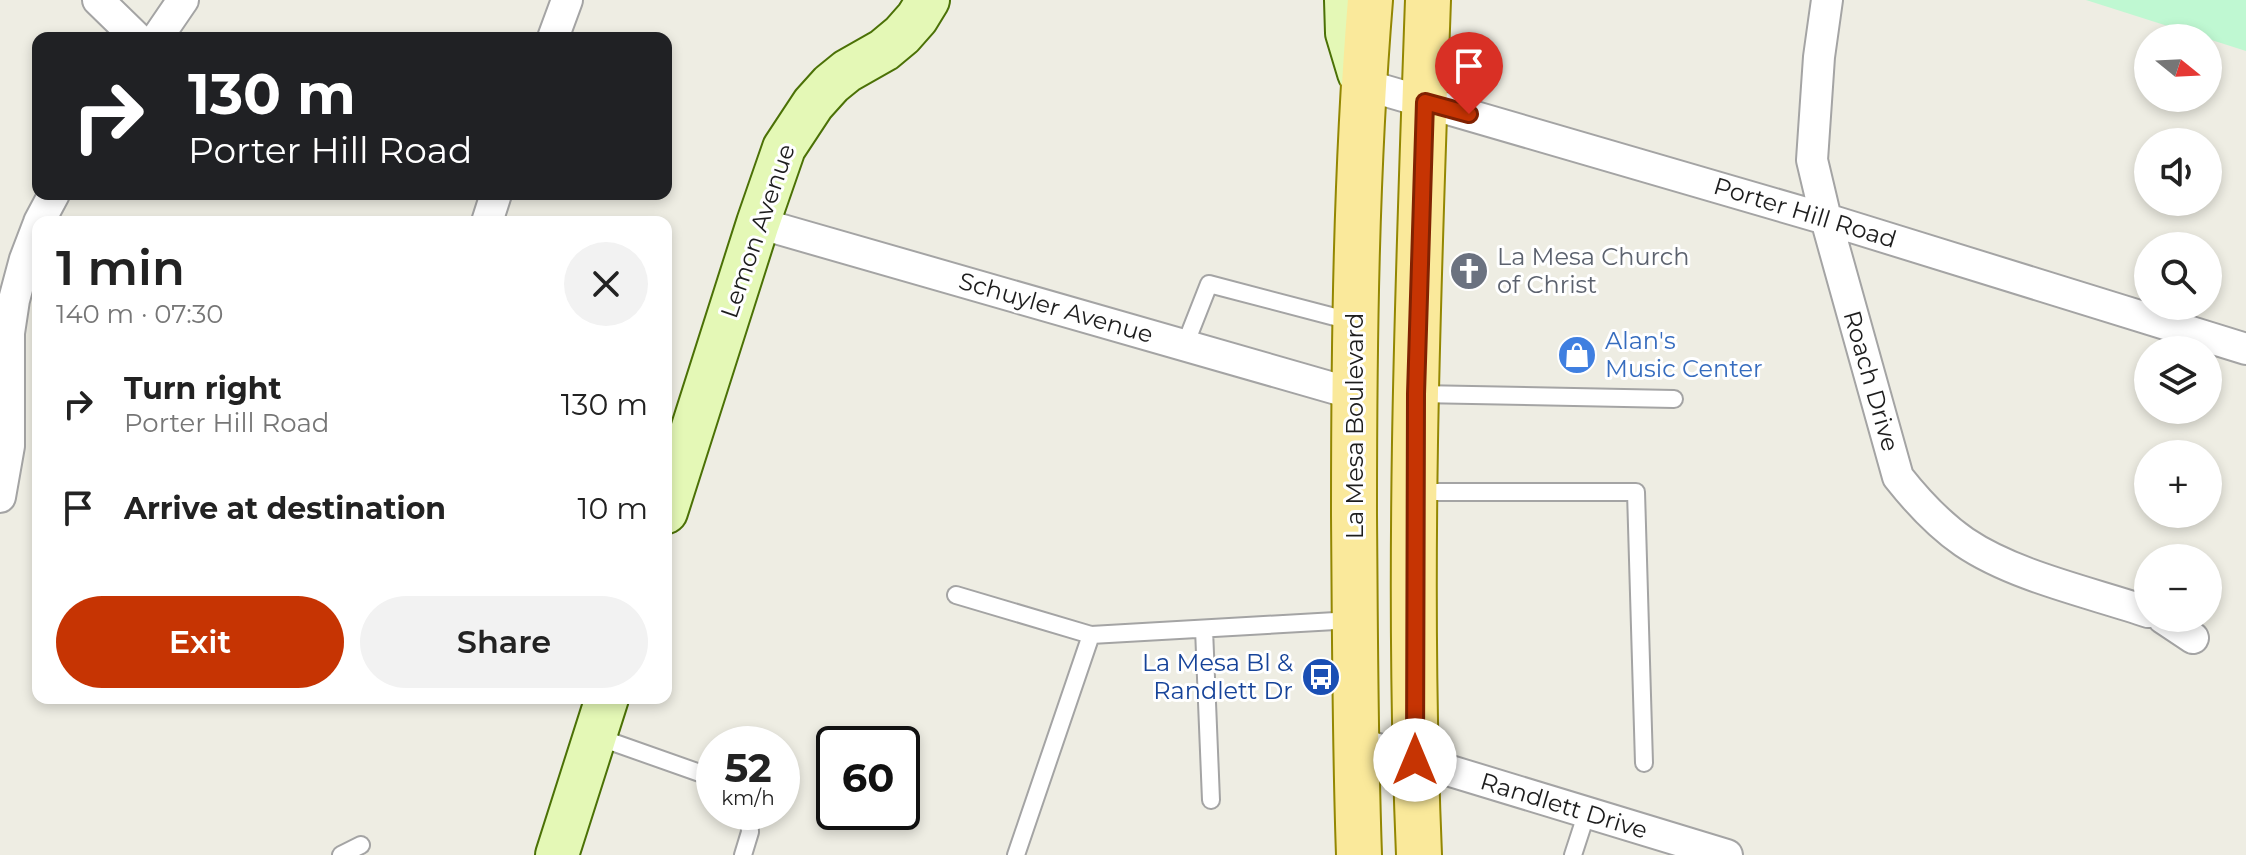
<!DOCTYPE html>
<meta charset="utf-8">
<style>
:root{--surface:#fff;--page:#f2f2f2;--text:#222;--muted:#767676;--accent:#c63403}
body{margin:0;font-family:Montserrat,sans-serif;background:var(--page);color:var(--text);height:100vh;display:flex;flex-direction:column;font-size:30px;white-space:nowrap}
*{box-sizing:border-box;margin:0}
p{font-size:26px;color:var(--muted)}
.icon{flex:none;width:44px;height:44px;fill:none;stroke:currentColor;stroke-width:2;stroke-linecap:round;stroke-linejoin:round}
.map{position:relative;flex:1;overflow:hidden}
.side{position:absolute;left:32px;top:216px;width:640px;height:488px;display:flex;flex-direction:column;background:var(--surface);border-radius:16px;box-shadow:0 4px 12px #0003}
.side>*{flex:none}
.guide{position:absolute;left:32px;top:32px;width:640px;height:168px;border-radius:16px;box-shadow:0 4px 12px #0003;background:#202124;color:#fff;overflow:hidden}
.needle{width:52px;rotate:108deg}
.fabs{position:absolute;left:2134px;top:24px;display:grid;gap:16px}
.fabs a{display:grid;place-items:center;width:88px;height:88px;border-radius:50%;background:var(--surface);box-shadow:0 4px 12px #0003;font-size:40px}
.speed{position:absolute;left:696px;top:726px;display:flex;gap:16px;font-size:40px;font-weight:700;text-align:center}
.speed>*{display:grid;place-content:center;width:104px;height:104px;border-radius:50%;background:var(--surface);box-shadow:0 4px 12px #0003;line-height:1}
.speed small{font-size:20px;font-weight:400}
.speed .limit{border:4px solid #111;border-radius:12px;background:#fff;color:#111}
.pin{position:absolute;display:grid;place-items:center;width:68px;height:68px;color:#fff;margin:-82px -34px;border-radius:50% 50% 50% 0;rotate:-45deg;box-shadow:0 0 8px #0007}
.pin .icon{rotate:45deg}
.me{position:absolute;width:88px;margin:-44px;rotate:0deg;stroke-linejoin:round;filter:drop-shadow(0 0 6px #0008)}
.turn{display:flex;align-items:center;gap:28px;height:168px;padding:0 24px;font-size:36px}
.turn .icon{width:104px;height:104px;stroke-width:2.5}
.turn b{display:block;font-size:56px;line-height:68px}
.round{display:grid;place-items:center;flex:none;width:84px;height:84px;border-radius:42px;background:var(--page)}
.summary{display:flex;align-items:center;justify-content:space-between;height:136px;padding:0 24px}
h1{font-size:48px;font-weight:600;line-height:60px}
.primary-button{display:flex;gap:16px;margin-top:auto;padding:16px 24px}
.primary-button a{flex:1;height:92px;border-radius:48px;background:var(--accent);color:#fff;font-size:32px;font-weight:600;line-height:92px;text-align:center}
.primary-button a+a{background:var(--page);color:var(--text)}
ul{padding:0;list-style:none}
li{display:flex;align-items:center;gap:24px;height:104px;padding:0 24px}
li div{flex:1}
li b{display:block;font-size:30px}
li em{font-style:normal}
.map>svg:first-child{display:block}
.park{fill:#bff8d2}
.lines{fill:none;stroke-linecap:round;stroke-linejoin:round}
.service-casing{stroke:#a4a4a4;stroke-width:20}
.minor-casing{stroke:#a4a4a4;stroke-width:34}
.secondary-casing{stroke:#4b7106;stroke-width:46}
.primary-casing{stroke:#938702;stroke-width:48}
.service{stroke:#fff;stroke-width:16}
.minor{stroke:#fff;stroke-width:30}
.secondary{stroke:#e4f8b6;stroke-width:42}
.primary{stroke:#fae99b;stroke-width:44}
.route-casing{stroke:#812202;stroke-width:20}
.route{stroke:#c63403;stroke-width:14}
.labels{text-anchor:middle;stroke-width:6;stroke-linejoin:round;paint-order:stroke}
.street-label{font-size:24px;fill:#1d1d1d;stroke:#fff}
.worship-label{font-size:24px;fill:#5b616d;stroke:#fff;text-anchor:start}
.shop-label{font-size:24px;fill:#366cbe;stroke:#fff;text-anchor:start}
.transit-label{font-size:24px;fill:#164399;stroke:#fff;text-anchor:end}
</style>
<div class="map">
<svg width="2246" height="855" viewBox="0 0 2246 855">
<rect width="100%" height="100%" fill="#eeede3"/>
<path class="park" d="M 2086,0 L 2246,0 L 2246,51 Z"/>
<g class="lines">
<defs>
<path id="service" d="M 1185,345 L 1209,284 L 1354,322
M 1418,394 L 1674,399
M 1417,492 L 1636,492 L 1644,763
M 956,595 L 1091,635
M 1204,629 L 1211,800
M 595,736 L 714,778
M 341,855 L 361,845
M 743,855 L 750,832 L 749,812
M 1016,855 L 1091,635 L 1353,620
M 1573,855 L 1587,812"/>
<path id="minor" d="M 98,0 L 137,38
M 1827,0 L 1819,57 L 1812,160 L 1826,219 L 1898,477 C 1917,501 1938,524 1964,542 C 2014,576 2089,592 2148,612
M 157,38 L 183,0
M 553,38 L 567,0
M 1362,84 L 1826,219 L 2246,349
M 39,222 L 54,194
M 487,222 L 496,194
M 758,223 L 1354,394
M 0,497 L 9,446 L 9,333 L 14,300 L 25,259 L 38,225
M 2163,618 L 2193,638
M 1355,742 L 1727,855"/>
<path id="secondary" d="M 1346,0 L 1347,33 L 1359,73
M 666,512 L 758,223 L 784,148 L 813,104 L 831,84 L 847,71 L 884,50 L 902,35 L 917,18 L 928,0
M 557,855 L 607,698"/>
<path id="primary" d="M 1359,855 C 1355,742 1355,629 1354,515 C 1354,344 1356,171 1370,0
M 1419,855 C 1407,570 1418,285 1428,0"/>
</defs>
<use href="#service" class="service-casing"/>
<use href="#minor" class="minor-casing"/>
<use href="#secondary" class="secondary-casing"/>
<use href="#primary" class="primary-casing"/>
<use href="#service" class="service"/>
<use href="#minor" class="minor"/>
<use href="#secondary" class="secondary"/>
<use href="#primary" class="primary"/>
</g>
<g class="lines">
<defs>
<path id="route" d="M 1415,760 L 1416,394 L 1425,102 L 1469,114"/>
</defs>
<use href="#route" class="route-casing"/>
<use href="#route" class="route"/>
</g>
<defs>
<symbol id="church-disc" viewBox="-11 -11 22 22"><circle r="9.5" fill="#6b7280" stroke="#fff"/><path d="M-1.2-6h2.4v3.5h3.3v2.4h-3.3V6h-2.4V-.1h-3.3v-2.4h3.3Z" fill="#fff"/></symbol>
<symbol id="shop-disc" viewBox="-11 -11 22 22"><circle r="9.5" fill="#3f7fe0" stroke="#fff"/><path d="M-5-2.5h2.3a2.7 3.5 0 0 1 5.4 0H5L5.5 6h-11ZM-1.5-2.5h3a1.5 2.3 0 0 0-3 0Z" fill="#fff"/></symbol>
<symbol id="bus-disc" viewBox="-11 -11 22 22"><circle r="9.5" fill="#1a4fb4" stroke="#fff"/><path d="M-5-6H5V4H4V6H2V4H-2V6H-4V4H-5ZM-3.5-4V0h7V-4ZM-3.5 1.2v1.5H-2V1.2ZM2 1.2v1.5H3.5V1.2Z" fill="#fff"/></symbol>
</defs>
<g fill-rule="evenodd">
<use href="#church-disc" x="1447" y="249" width="44" height="44"/>
<use href="#shop-disc" x="1555" y="333" width="44" height="44"/>
<use href="#bus-disc" x="1299" y="655" width="44" height="44"/>
</g>
<g class="labels">
<g class="street-label">
<text transform="translate(1805 213) rotate(17)" y="8">Porter Hill Road</text>
<text transform="translate(758 231) rotate(-71)" y="8">Lemon Avenue</text>
<text transform="translate(1056 308) rotate(16)" y="8">Schuyler Avenue</text>
<text transform="translate(1871 381) rotate(74)" y="8">Roach Drive</text>
<text transform="translate(1355 426) rotate(-90)" y="8">La Mesa Boulevard</text>
<text transform="translate(1564 806) rotate(17)" y="8">Randlett Drive</text>
</g>
<g class="worship-label">
<text x="1497" y="265">La Mesa Church<tspan x="1497" dy="28">of Christ</tspan></text>
</g>
<g class="shop-label">
<text x="1605" y="349">Alan's<tspan x="1605" dy="28">Music Center</tspan></text>
</g>
<g class="transit-label">
<text x="1293" y="671">La Mesa Bl &amp;<tspan x="1293" dy="28">Randlett Dr</tspan></text>
</g>
</g>
</svg>
<div class="fabs">
<a><svg class="needle" viewBox="-14 -14 28 28"><path d="M0-13l5 13h-10z" fill="#e53935"/><path d="M0 13l5-13h-10z" fill="#767676"/></svg></a>
<a><svg class="icon" aria-label="sound" viewBox="0 0 24 24"><path d="M4 9h4l5-4v14l-5-4H4zM17 9q2 3 0 6"/></svg></a>
<a><svg class="icon" aria-label="search" viewBox="0 0 24 24"><circle cx="10" cy="10" r="6"/><path d="M15 15l6 6"/></svg></a>
<a><svg class="icon" aria-label="layers" viewBox="0 0 24 24"><path d="M12 4l9 5-9 5-9-5zM3 14l9 5 9-5"/></svg></a>
<a>+</a>
<a>−</a>
</div>
<div class="speed"><div>52<small>km/h</small></div><div class="limit">60</div></div>
<div class="pin" style="left:1469px;top:114px;background:#d93025"><svg class="icon" aria-label="arrive" viewBox="0 0 24 24"><path d="M6 21V4h12l-3 4 3 4H6"/></svg></div>
<svg class="me" style="left:1415px;top:760px" viewBox="-20 -20 40 40"><circle r="19" fill="#fff"/><path d="M0-13L10 11 0 6-10 11z" fill="#c63403"/></svg>
<div class="guide">
<div class="turn"><svg class="icon" aria-label="right" viewBox="0 0 24 24"><path d="M7 20v-9h11M14 6l5 5-5 5"/></svg><div><b>130 m</b>Porter Hill Road</div></div>
</div>
<section class="side">
<div class="summary"><div><h1>1 min</h1><p>140 m · 07:30</p></div><a class="round"><svg class="icon" aria-label="close" viewBox="0 0 24 24"><path d="M6 6l12 12M18 6L6 18"/></svg></a></div>
<ul>
<li><svg class="icon" aria-label="right" viewBox="0 0 24 24"><path d="M7 20v-9h11M14 6l5 5-5 5"/></svg><div><b>Turn right</b><p>Porter Hill Road</p></div><em>130 m</em></li>
<li><svg class="icon" aria-label="arrive" viewBox="0 0 24 24"><path d="M6 21V4h12l-3 4 3 4H6"/></svg><div><b>Arrive at destination</b></div><em>10 m</em></li>
</ul>
<div class="primary-button"><a>Exit</a><a>Share</a></div>
</section>
</div>
